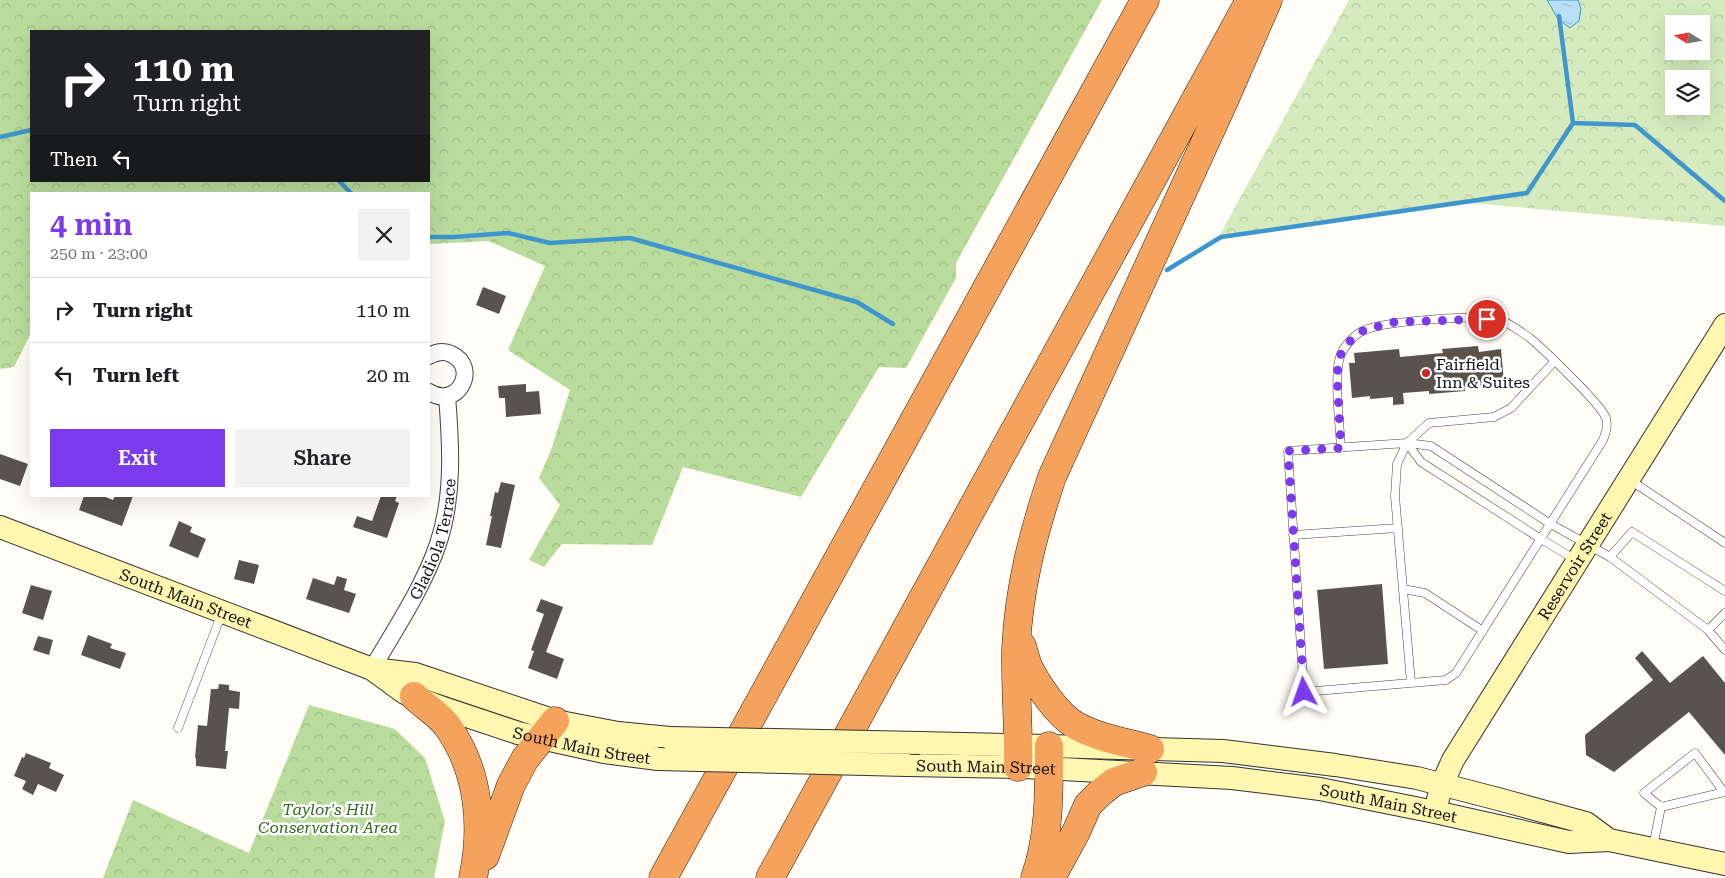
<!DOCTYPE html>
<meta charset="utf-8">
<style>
:root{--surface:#fff;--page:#f2f2f2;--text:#202124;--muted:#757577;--line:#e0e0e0;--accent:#7c3aed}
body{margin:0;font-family:"Roboto Serif",serif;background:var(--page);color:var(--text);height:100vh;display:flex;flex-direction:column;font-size:19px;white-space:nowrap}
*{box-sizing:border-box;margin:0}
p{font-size:16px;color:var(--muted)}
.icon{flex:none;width:28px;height:28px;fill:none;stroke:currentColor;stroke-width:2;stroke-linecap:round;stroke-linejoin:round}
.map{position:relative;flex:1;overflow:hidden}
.details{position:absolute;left:30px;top:192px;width:400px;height:305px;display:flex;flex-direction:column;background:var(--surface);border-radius:0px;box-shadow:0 5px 20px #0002}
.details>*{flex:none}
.top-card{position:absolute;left:30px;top:30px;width:400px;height:152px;border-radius:0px;box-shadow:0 5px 20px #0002;background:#202124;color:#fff;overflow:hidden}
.needle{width:32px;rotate:281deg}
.buttons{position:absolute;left:1665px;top:15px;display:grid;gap:10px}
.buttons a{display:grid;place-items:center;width:45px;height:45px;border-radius:0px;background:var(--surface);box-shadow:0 5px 20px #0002;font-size:25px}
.pin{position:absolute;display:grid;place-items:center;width:42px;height:42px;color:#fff;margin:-21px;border:2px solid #fff;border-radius:50%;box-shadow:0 1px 5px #0007}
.me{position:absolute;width:55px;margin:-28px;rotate:356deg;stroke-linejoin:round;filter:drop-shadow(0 0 4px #0008)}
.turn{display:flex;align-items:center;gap:18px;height:105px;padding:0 20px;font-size:22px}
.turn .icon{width:65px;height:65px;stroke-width:2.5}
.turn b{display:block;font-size:35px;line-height:42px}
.then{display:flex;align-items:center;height:48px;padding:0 20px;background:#0003;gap:10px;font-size:19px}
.round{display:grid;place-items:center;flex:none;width:52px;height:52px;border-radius:0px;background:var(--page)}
.headline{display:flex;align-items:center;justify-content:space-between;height:85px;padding:0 20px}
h1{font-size:30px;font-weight:600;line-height:38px;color:var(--accent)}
.action{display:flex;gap:10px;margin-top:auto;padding:10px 20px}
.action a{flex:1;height:58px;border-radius:0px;background:var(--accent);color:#fff;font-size:20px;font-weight:600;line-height:58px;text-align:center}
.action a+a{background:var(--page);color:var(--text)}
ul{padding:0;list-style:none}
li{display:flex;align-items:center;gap:15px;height:65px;padding:0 20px;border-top:1px solid var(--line)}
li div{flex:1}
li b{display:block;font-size:19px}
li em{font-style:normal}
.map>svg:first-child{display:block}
.forest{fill:url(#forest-crowns);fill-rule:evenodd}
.park{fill:url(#park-crowns);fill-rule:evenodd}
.water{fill:url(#water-ripples);stroke:#3f96cf}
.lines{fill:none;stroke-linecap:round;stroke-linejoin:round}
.stream{stroke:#3f96cf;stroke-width:4.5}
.building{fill:#5a524d}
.lane-casing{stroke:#444;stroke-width:9}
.street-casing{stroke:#444;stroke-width:18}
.secondary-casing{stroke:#333;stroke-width:24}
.highway-casing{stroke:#222;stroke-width:29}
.lane{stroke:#fff;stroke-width:8}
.street{stroke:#fff;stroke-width:16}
.secondary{stroke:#fff6b0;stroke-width:22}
.highway{stroke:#f5a25d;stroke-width:28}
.secondary-bridge-casing{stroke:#333;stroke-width:24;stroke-linecap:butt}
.secondary-bridge{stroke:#fff6b0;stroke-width:22}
.route{stroke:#7c3aed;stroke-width:9;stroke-dasharray:0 16.2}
.poi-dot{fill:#c4262e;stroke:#fff;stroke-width:2}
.labels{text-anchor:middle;stroke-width:5;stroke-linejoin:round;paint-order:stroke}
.poi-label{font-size:16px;fill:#111;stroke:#fff;text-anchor:start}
.street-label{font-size:16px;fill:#111;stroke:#fff}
.park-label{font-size:16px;font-style:italic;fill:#2f6b1f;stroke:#fff}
</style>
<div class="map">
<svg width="1725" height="878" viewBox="0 0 1725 878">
<defs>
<pattern id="forest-crowns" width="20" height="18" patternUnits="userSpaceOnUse" patternTransform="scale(1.25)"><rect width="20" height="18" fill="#b9dc9c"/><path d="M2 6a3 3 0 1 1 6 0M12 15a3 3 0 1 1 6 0" fill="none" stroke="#9ebc85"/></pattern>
<pattern id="park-crowns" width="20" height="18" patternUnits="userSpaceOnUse" patternTransform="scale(1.25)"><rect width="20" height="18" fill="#d5ebbd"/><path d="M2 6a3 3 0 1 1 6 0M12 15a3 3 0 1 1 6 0" fill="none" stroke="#b6c8a1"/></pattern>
<pattern id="water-ripples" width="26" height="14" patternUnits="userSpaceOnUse" patternTransform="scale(1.25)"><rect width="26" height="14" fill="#b9e0f7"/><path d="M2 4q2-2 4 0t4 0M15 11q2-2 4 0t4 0" fill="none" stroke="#9ebfd3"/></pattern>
</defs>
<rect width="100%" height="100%" fill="#fffdf5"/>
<path class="forest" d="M 0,0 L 1102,0 L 956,263 L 956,278 L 906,368 L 879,367 L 801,497 L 683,467 L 652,545 L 562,544 L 544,567 L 529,560 L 560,505 L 539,478 L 551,450 L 570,390 L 508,350 L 545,266 L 489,241 L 429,244 L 429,194 L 31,194 L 31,333 L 14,367 L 0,369 ZM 31,31 L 429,31 L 429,181 L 31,181 Z
M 309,705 L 395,729 L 425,758 L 445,821 L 434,878 L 103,878 L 133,800 L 249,853 Z"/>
<path class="park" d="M 1349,0 L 1725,0 L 1725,226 L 1460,202 L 1217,240 ZM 1674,24 L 1701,24 L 1701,51 L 1674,51 ZM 1674,79 L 1701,79 L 1701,106 L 1674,106 Z"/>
<path class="water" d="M 1547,0 L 1578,0 L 1581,9 L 1579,21 L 1570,28 L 1558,19 Z"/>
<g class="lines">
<path class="stream" d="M 1573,123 L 1635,125 L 1725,201
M 0,137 L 31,130
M 339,181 L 352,194
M 429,237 L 454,237 L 508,233 L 550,243 L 630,238 L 857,302 L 893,324
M 1167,270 L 1221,237 L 1527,193 L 1573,123 L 1559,16"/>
</g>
<path class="building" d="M 483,287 L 506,296 L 499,314 L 476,305 Z
M 1478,346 L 1479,352 L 1501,349 L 1504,383 L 1465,387 L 1465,391 L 1429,394 L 1429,391 L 1403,393 L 1404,404 L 1393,405 L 1393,397 L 1370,399 L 1370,396 L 1352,398 L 1349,363 L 1355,363 L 1354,353 L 1399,349 L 1400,357 L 1443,353 L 1442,349 Z
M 526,384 L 526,392 L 539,391 L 541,414 L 506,417 L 505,398 L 499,398 L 498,386 Z
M 0,454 L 28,464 L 20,486 L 0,479 Z
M 501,482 L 515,485 L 501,548 L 486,545 L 492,516 L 490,516 L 495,492 L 498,493 Z
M 84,496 L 103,496 L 113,500 L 115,496 L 133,496 L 122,526 L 79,510 Z
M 381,496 L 397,496 L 395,501 L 399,503 L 387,538 L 353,527 L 357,516 L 372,521 Z
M 179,521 L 192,527 L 190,532 L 206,539 L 198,558 L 169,546 Z
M 239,560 L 259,565 L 254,584 L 234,579 Z
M 337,576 L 347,579 L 344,590 L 356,594 L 349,613 L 306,599 L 313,578 L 334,585 Z
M 1382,584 L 1388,664 L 1324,669 L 1317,590 Z
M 31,585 L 52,591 L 43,620 L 22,613 Z
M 541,599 L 563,607 L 546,652 L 564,659 L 557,679 L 528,668 L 534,651 L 531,650 L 544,614 L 536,611 Z
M 88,635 L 112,644 L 110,648 L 126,653 L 120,669 L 81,655 Z
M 38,636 L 53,640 L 49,655 L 33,650 Z
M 1642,651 L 1670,683 L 1703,656 L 1725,683 L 1725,755 L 1689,712 L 1614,772 L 1586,755 L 1585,735 L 1653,680 L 1635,658 Z
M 219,684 L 229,685 L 229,690 L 240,692 L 239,709 L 229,708 L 225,751 L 228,751 L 226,769 L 196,766 L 196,758 L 195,758 L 198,725 L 207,726 L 211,689 L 218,689 Z
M 26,753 L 51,763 L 49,768 L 64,775 L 56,792 L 38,784 L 33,795 L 22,789 L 26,781 L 14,776 L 22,757 L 24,758 Z"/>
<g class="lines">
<defs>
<path id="lane" d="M 1341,448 C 1340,427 1333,372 1341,354 C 1345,345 1356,333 1365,330 C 1385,321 1481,314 1500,320 C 1511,324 1521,332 1530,338 C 1544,350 1601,404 1606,418 C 1608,425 1606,433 1603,440 L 1456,673 L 1446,680 L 1304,692 L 1288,451 L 1407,443
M 1630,480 L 1725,543
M 1293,535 L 1398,528
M 1610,557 L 1708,630 L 1725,650
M 1576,560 L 1541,539 L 1421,462 L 1407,443 L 1431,446 L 1549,523 L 1610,557 L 1632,532 L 1725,591
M 1403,589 L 1425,593 L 1483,631
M 1708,630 L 1725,613
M 1411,683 L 1395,496 L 1397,464 L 1407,443 L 1429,423 L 1494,417 L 1511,408 L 1554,362
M 178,728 L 222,613
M 1661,807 L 1644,793 L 1695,753 L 1724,792
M 1653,847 L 1661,807 L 1725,792"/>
<g id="street">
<path d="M 429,356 C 436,352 443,350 451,354 C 480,367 458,410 429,392"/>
<path id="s1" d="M 372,669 C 395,629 423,588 438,544 C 454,497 451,445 447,396"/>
</g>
<g id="secondary">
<path id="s2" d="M 0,527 L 372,669 L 405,693 L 440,707 L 518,733 L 604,752 L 658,759"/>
<path d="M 373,669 L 415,674 L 555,721 L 618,733 L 670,738"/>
<path d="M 920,743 L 1049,746 L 1223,751 L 1335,765 L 1417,778 L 1498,799 L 1586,823 L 1609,840"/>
<path id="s3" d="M 907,765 L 1024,767 L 1232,778 L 1320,789 L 1435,812 L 1569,842 L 1609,840 L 1725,864"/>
<path id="s4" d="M 1438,799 L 1442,785 L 1453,760 L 1725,325"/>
</g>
<path id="highway" d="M 1022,646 C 1024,653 1026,661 1029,668 C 1038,686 1058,715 1075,725 C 1098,738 1125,742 1150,749
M 414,696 C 424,706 440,715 448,727 C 479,771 484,826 473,878
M 1018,767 C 1019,727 1015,688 1016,648 C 1019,587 1033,534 1052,477 L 1224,101 L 1268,0
M 485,856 L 511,785 L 525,759 L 555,721
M 663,878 L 1145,0
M 770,878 L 1250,0
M 1035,878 C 1050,836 1049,790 1049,746
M 1051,878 L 1076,832 L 1088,805 L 1100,793 L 1114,782 L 1143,772"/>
</defs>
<use href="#lane" class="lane-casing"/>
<use href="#street" class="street-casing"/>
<use href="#secondary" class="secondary-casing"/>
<use href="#highway" class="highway-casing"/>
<use href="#lane" class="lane"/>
<use href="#street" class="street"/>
<use href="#secondary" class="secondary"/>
<use href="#highway" class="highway"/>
<defs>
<path id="secondary-bridge" d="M 670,738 L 920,743
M 658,759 L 907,765"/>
</defs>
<use href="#secondary-bridge" class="secondary-bridge-casing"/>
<use href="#secondary-bridge" class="secondary-bridge"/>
</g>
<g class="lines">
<path class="route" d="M 1304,692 L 1288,451 L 1341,448 L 1337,374 L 1341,354 L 1351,340 L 1364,330 L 1395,322 L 1487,319"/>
</g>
<circle class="poi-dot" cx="1426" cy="373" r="5"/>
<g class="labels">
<g class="poi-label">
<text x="1436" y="370">Fairfield<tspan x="1436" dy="18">Inn &amp; Suites</tspan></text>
</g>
<g class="street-label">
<text dy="6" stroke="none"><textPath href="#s1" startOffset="145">Gladiola Terrace</textPath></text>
<text dy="6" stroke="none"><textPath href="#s4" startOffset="271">Reservoir Street</textPath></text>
<text dy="6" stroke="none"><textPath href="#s2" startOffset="199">South Main Street</textPath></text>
<text dy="6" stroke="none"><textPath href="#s2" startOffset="624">South Main Street</textPath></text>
<text dy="6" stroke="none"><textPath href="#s3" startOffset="79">South Main Street</textPath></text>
<text dy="6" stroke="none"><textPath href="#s3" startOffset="484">South Main Street</textPath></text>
</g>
<g class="park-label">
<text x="328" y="815">Taylor's Hill<tspan x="328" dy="18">Conservation Area</tspan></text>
</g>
</g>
</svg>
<div class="buttons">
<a><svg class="needle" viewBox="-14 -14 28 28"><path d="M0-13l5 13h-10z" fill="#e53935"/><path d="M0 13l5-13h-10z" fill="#757577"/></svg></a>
<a><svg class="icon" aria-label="layers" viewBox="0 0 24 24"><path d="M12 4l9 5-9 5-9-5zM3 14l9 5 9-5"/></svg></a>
</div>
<div class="pin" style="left:1487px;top:319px;background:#d93025"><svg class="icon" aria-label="arrive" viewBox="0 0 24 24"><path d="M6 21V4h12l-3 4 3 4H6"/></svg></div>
<svg class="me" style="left:1304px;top:692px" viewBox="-20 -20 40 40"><path d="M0-17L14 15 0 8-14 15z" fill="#7c3aed" stroke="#fff" stroke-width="4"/></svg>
<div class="top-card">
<div class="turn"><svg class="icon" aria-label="right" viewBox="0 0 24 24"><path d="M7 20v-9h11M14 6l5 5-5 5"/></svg><div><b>110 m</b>Turn right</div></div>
<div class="then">Then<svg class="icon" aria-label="left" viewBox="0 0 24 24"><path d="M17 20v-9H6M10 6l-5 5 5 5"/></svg></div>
</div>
<section class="details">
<div class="headline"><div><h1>4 min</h1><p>250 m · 23:00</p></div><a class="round"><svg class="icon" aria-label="close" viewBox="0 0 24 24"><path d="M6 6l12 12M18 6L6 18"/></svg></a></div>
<ul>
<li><svg class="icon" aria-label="right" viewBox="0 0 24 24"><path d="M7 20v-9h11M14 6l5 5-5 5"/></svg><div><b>Turn right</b></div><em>110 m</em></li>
<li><svg class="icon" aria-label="left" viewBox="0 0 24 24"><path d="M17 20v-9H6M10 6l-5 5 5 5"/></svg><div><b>Turn left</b></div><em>20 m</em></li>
</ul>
<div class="action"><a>Exit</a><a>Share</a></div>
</section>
</div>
